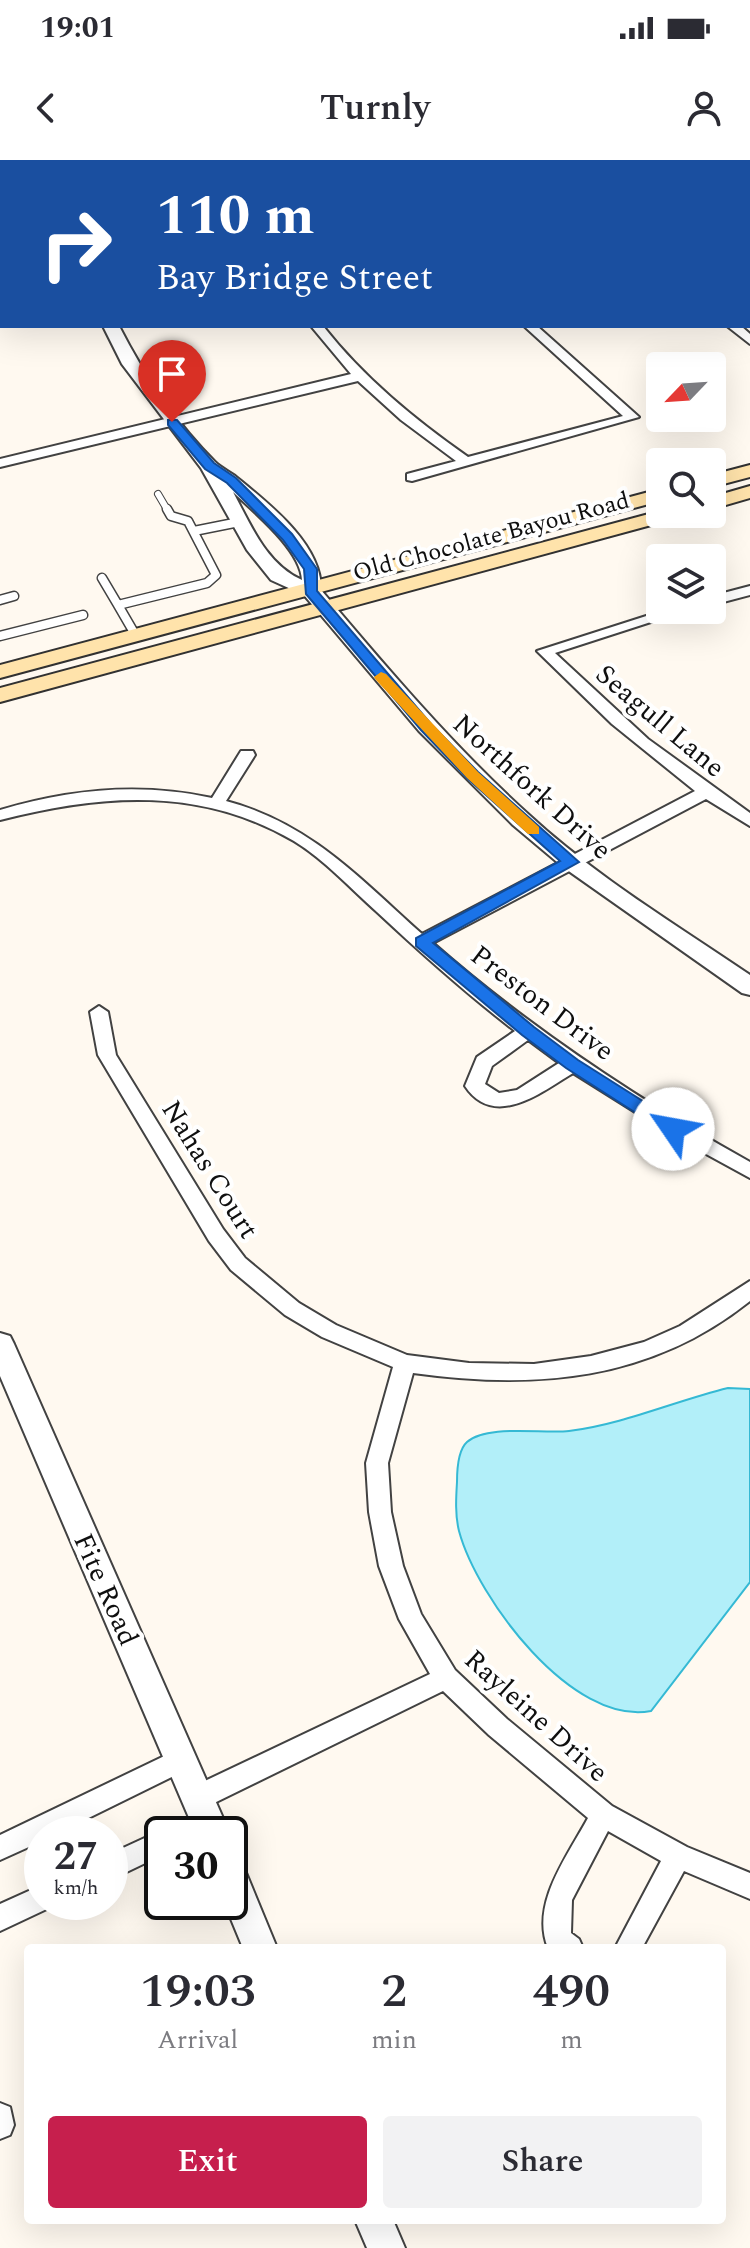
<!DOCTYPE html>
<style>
:root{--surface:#fff;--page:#f2f2f3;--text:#2b2b33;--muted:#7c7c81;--accent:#c61f4d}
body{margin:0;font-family:Spectral,serif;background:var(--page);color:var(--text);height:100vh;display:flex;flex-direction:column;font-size:30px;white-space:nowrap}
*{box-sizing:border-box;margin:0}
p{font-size:26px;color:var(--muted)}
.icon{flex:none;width:44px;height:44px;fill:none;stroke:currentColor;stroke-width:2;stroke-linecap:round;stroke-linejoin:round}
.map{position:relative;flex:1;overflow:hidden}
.side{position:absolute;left:24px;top:1784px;width:702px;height:280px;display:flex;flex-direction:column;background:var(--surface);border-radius:8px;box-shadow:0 8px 32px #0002}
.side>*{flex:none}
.top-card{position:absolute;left:0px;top:0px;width:750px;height:168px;box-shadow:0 8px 32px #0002;background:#1a4fa0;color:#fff;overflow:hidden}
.needle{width:52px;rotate:245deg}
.controls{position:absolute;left:646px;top:192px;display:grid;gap:16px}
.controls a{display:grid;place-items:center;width:80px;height:80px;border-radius:8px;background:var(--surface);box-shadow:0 8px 32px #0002;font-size:40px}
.speed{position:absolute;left:24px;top:1656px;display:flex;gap:16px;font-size:40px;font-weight:700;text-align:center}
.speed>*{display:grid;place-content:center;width:104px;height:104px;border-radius:50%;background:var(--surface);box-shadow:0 8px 32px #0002;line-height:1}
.speed small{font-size:20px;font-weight:400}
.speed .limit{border:4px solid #111;border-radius:12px;background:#fff;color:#111}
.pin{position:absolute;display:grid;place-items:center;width:68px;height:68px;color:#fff;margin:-82px -34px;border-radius:50% 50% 50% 0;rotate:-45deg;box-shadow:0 0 8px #0007}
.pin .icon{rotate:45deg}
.me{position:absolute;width:88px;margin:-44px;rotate:303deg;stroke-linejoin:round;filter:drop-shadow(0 0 6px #0008)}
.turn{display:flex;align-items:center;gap:28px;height:168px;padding:0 24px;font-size:36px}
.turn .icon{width:104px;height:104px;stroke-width:2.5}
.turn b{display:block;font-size:56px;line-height:68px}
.eta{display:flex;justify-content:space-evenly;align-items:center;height:136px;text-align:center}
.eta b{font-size:48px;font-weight:600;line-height:56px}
.action{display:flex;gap:16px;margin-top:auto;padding:16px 24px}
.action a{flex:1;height:92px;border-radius:8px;background:var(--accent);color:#fff;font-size:32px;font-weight:600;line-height:92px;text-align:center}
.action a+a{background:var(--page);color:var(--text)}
.status{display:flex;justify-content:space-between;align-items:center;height:56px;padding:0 40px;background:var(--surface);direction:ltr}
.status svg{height:22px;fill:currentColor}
header{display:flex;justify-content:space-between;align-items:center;height:104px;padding:0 24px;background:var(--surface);font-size:36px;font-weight:600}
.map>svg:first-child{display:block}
.water{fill:#b2eff9;stroke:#35b9d4;stroke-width:2}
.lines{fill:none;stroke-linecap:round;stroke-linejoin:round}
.service-far1-casing{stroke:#424242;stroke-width:8}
.service-casing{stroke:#424242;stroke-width:11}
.minor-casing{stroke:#424242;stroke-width:4}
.tertiary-casing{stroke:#424242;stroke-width:4}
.secondary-casing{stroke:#313131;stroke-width:4}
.service-far1{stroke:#fff;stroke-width:6}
.service{stroke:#fff;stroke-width:8}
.minor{fill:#fff;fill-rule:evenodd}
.tertiary{fill:#fff;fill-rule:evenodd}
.secondary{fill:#ffe3ab;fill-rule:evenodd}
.route{fill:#1a73e8;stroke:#114b97;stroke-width:2}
.slow{fill:#f59e0b}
.labels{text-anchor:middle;stroke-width:8;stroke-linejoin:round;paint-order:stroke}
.far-street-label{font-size:24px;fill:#0f0f0f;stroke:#fff}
.street-label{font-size:28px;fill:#0f0f0f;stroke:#fff}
</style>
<div class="status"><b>19:01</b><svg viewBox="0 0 49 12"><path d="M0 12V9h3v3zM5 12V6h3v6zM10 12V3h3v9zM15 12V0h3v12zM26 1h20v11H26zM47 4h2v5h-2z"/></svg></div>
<header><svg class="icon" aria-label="back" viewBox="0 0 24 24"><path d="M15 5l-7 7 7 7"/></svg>Turnly<svg class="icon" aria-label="person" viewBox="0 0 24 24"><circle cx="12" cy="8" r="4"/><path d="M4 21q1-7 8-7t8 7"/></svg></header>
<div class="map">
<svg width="750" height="2088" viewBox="0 0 750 2088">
<rect width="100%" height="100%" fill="#fff9f0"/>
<path class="water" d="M 728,1228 L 750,1229 L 750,1422 L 651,1551 C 572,1566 477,1438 459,1371 C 455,1355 456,1338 457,1322 C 457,1311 458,1290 467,1282 C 487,1264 543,1274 569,1271 C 624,1264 675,1241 728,1228 Z"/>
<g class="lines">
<defs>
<path id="service-far1" d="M 158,334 L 168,351"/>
<path id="service" d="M 194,371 L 239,362
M 102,418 L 118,445
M 0,440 L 14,436
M 0,476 L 83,455
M 136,476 L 118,445 L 207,423 L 216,415 L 188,361 L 171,356 L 167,349"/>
<path id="minor" d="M 300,0 L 312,0 L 299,2 Z
M 748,13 L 750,13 L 750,19 L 748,19 Z
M 311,166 L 323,166 C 364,218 414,259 468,297 L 623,256 L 524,166 L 537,166 L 639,257 L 412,321 L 407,320 L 407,314 L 456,301 L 401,260 L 358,221 L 0,307 L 0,299 L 351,214 Z
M 727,166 L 741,166 L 750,174 L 750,184 Z
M 750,426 L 750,435 L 712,445 L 712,436 Z
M 665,450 L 688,450 L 555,493 L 648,579 L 750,653 L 750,666 L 706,639 L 433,783 C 531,869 637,939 750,1002 L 750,1018 L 675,977 L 573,913 C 542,932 494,970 465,926 L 477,897 L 515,871 C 467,834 421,793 377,752 C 350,728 325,700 294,681 C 200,626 101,634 0,660 L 0,650 C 70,629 140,622 212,638 L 241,591 L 253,591 L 255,595 L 226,641 C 310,663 360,719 422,774 L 695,631 L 612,564 L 537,491 ZM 528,880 L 559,903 L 517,930 L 499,933 L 485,924 L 492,906 Z
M 99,846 L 108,852 L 116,895 L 223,1069 L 245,1098 L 299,1143 L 336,1165 L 407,1195 L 469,1203 L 534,1204 L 591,1196 L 644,1182 L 680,1166 L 750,1121 L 750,1141 C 650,1221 536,1230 413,1213 L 388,1303 L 391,1352 L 403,1406 L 421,1454 L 455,1510 L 507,1559 L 612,1646 L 687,1687 L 750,1713 L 750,1739 L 684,1711 L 642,1788 L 615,1788 L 661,1701 L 608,1671 L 572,1740 L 571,1773 L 579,1779 L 583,1788 L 548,1788 C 530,1744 568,1695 588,1658 L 489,1575 L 443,1531 L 206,1647 L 197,1650 L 188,1647 L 184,1638 L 188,1629 L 430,1514 L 399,1459 L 379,1406 L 369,1352 L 366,1303 L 393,1207 L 322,1177 L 285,1155 L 231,1110 L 209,1081 L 98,895 L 90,852 Z
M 181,1588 L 190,1592 L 193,1600 L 190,1608 L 56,1674 L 42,1674 L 42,1681 L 0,1700 L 0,1675 Z
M 207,1649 L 216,1652 L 220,1661 L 216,1670 L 207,1674 L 162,1674 L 162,1695 L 110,1720 L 110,1694 L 162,1670 L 168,1672 L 171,1665 Z
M 42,1725 L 42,1742 L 53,1742 L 51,1747 L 0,1771 L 0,1744 Z
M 0,1943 L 10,1947 L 14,1965 L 10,1975 L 0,1979 Z"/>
<path id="tertiary" d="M 103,166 L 119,166 C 144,215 176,263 215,302 C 220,307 228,311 235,316 C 268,343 322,384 321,430 C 387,508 452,585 528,654 C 595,716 675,764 750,815 L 750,835 L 742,833 L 563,707 L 513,665 L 419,571 L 304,435 L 271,420 L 247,390 L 201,308 L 122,204 ZM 233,332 C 254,352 301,390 302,420 C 266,404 251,365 233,332 Z
M 0,1173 L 10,1176 L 14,1184 L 230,1674 L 196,1674 L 0,1216 Z
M 230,1698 L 242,1703 L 277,1788 L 243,1788 L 224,1742 L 230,1742 Z
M 355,2060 L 393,2060 L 405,2088 L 367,2088 Z"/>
<path id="secondary" d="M 750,305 L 750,317 L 712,327 L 712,315 Z
M 750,326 L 750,338 L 712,349 L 712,337 Z
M 660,329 L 660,341 L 0,518 L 0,505 Z
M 660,351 L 660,354 L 680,354 L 677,358 L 0,542 L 0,528 Z"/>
</defs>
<use href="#service-far1" class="service-far1-casing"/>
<use href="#service" class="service-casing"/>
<use href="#minor" class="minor-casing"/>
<use href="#tertiary" class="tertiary-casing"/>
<use href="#secondary" class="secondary-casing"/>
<use href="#service-far1" class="service-far1"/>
<use href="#service" class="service"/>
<use href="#minor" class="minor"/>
<use href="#tertiary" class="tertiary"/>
<use href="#secondary" class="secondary"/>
</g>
<path class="route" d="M 168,260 L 177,260 L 214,303 L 236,318 L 292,374 L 317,409 L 317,431 L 431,564 L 478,612 L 579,702 L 433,783 L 534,867 L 578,900 L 679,964 L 682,969 L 679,973 L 667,973 L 566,908 L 522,875 L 416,786 L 416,778 L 560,701 L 467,618 L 421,570 L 306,434 L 304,409 L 283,380 L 227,323 L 205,309 L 168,265 Z"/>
<path class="slow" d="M 381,512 L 386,514 L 478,612 L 539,667 L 539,674 L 528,674 L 467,618 L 376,520 L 374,517 Z"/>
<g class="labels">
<g class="far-street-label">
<text transform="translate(491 376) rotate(-15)" y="8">Old Chocolate Bayou Road</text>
</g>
<g class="street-label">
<text transform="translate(661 560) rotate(40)" y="10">Seagull Lane</text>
<text transform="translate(533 626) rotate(42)" y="10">Northfork Drive</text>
<text transform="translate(543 842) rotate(37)" y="10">Preston Drive</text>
<text transform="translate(211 1009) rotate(58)" y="10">Nahas Court</text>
<text transform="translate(107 1429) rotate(66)" y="10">Fite Road</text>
<text transform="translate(537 1555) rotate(42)" y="10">Rayleine Drive</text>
</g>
</g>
</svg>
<div class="controls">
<a><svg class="needle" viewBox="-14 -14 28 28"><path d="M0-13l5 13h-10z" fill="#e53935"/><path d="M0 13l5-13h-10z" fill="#7c7c81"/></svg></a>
<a><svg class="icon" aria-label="search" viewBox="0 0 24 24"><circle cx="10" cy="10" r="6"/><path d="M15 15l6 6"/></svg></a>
<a><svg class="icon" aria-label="layers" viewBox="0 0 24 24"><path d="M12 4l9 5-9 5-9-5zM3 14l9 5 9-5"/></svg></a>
</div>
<div class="speed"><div>27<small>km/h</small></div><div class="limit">30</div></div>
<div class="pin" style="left:172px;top:262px;background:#d93025"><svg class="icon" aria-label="arrive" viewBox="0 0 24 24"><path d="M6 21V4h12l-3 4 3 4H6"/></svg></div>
<svg class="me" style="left:673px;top:969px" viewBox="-20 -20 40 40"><circle r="19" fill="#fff"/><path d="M0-13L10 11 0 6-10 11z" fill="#1a73e8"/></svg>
<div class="top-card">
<div class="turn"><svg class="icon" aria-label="right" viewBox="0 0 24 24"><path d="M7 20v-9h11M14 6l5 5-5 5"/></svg><div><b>110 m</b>Bay Bridge Street</div></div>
</div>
<section class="side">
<div class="eta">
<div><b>19:03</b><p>Arrival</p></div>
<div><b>2</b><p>min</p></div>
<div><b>490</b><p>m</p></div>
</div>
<div class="action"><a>Exit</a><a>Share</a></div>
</section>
</div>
